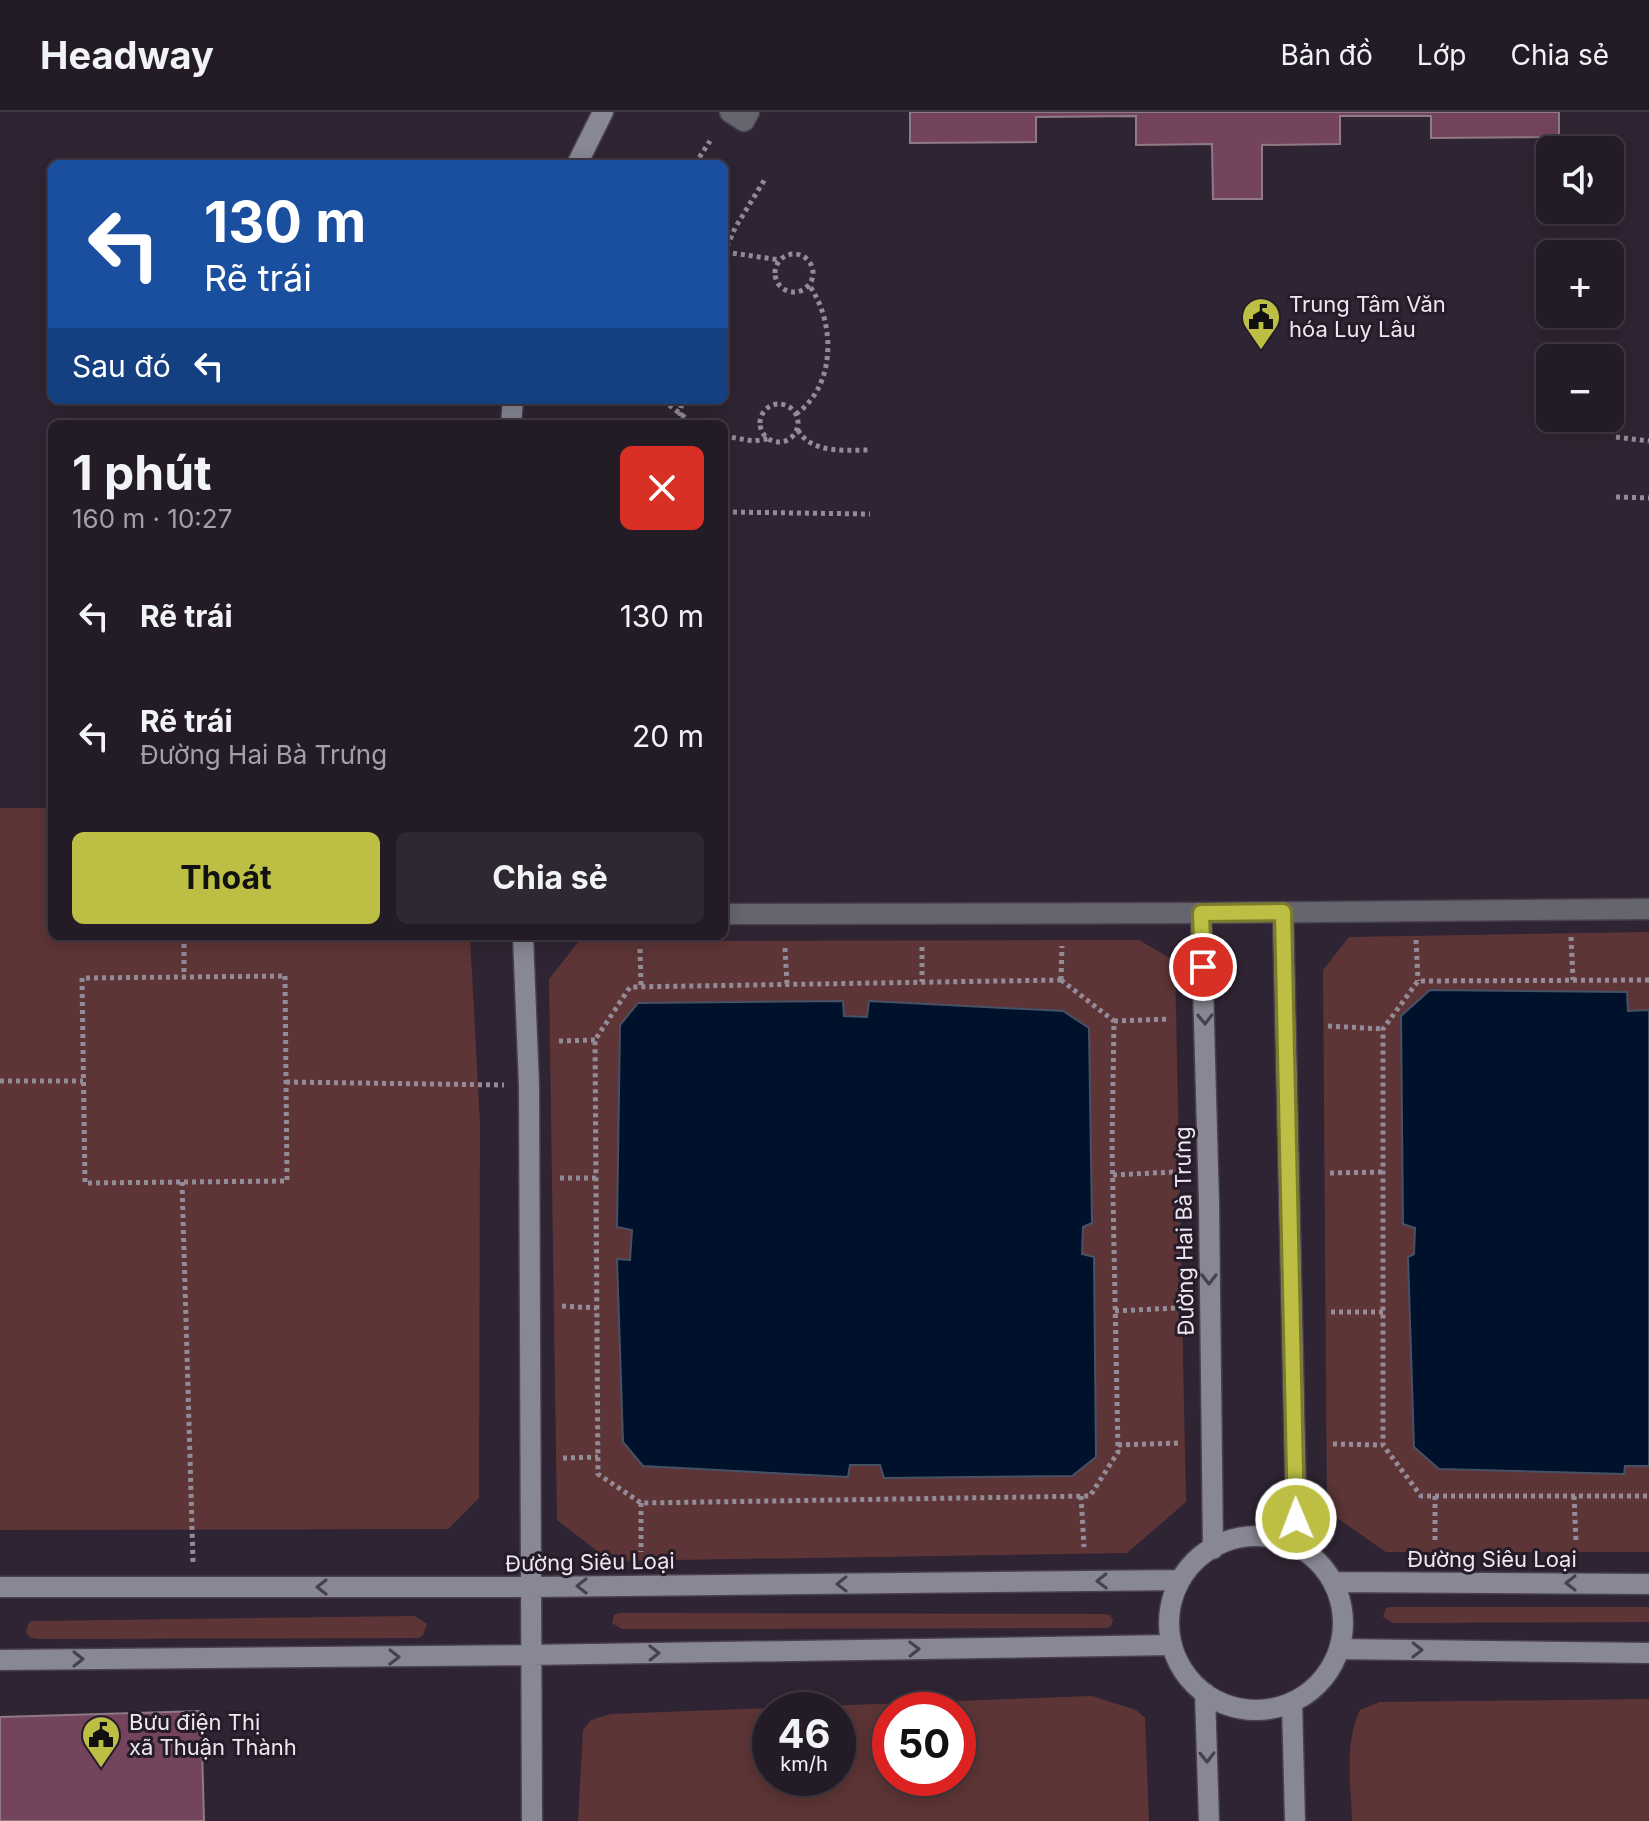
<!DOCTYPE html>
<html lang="vi">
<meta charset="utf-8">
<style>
:root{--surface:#231b26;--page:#2f2832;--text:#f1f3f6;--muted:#a3a1a7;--line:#403943;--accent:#bcbf44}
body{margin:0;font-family:Inter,sans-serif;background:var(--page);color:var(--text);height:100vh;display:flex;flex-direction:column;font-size:30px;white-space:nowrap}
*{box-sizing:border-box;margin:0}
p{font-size:26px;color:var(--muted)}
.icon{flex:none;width:44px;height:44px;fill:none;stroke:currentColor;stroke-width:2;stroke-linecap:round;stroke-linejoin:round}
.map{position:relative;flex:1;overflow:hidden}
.side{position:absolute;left:48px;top:308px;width:680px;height:520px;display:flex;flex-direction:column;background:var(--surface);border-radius:12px;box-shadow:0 4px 20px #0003,0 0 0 2px var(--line)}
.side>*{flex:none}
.guide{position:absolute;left:48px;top:48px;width:680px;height:244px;border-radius:12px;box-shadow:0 4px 20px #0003,0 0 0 2px var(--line);background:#1a4fa0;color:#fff;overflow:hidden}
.buttons{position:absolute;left:1536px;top:24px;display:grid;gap:16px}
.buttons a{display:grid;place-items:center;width:88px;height:88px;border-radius:12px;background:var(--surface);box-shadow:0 4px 20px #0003,0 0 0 2px var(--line);font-size:40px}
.speed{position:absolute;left:752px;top:1580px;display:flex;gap:16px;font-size:40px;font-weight:700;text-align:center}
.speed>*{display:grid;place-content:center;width:104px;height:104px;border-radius:50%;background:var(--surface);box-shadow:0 4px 20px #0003,0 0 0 2px var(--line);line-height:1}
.speed small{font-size:20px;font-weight:400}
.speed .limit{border:12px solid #d22;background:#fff;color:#111}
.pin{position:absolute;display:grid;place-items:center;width:68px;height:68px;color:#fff;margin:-34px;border:4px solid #fff;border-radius:50%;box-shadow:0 2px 8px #0007}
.me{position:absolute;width:88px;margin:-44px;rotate:359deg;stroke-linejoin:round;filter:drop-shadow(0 0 6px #0008)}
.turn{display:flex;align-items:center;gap:28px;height:168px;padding:0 24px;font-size:36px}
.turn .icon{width:104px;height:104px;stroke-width:2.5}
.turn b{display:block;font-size:56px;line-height:68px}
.then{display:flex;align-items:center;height:76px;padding:0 24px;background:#0003;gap:16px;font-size:30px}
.round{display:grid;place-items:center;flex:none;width:84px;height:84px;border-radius:12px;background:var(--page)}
.head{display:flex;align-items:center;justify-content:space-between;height:136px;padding:0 24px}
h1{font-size:48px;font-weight:700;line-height:60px}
.button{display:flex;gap:16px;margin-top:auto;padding:16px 24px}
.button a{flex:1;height:92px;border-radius:12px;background:var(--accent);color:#111;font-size:32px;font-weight:700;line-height:92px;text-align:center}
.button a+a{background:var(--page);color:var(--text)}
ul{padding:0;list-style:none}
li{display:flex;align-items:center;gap:24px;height:120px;padding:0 24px}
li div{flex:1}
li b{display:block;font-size:30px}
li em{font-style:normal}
header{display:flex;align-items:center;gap:48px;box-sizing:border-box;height:112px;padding:0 40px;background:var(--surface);border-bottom:2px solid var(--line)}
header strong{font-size:38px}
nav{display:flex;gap:44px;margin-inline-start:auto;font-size:28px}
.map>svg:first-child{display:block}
.green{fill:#5d3536;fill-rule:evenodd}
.water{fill:#00112b;stroke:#475166;stroke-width:2}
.building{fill:#74435d;stroke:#907a85;stroke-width:2}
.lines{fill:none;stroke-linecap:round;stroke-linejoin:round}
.street-casing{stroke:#4a3f4e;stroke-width:23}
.secondary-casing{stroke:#4a3f4e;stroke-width:23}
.path{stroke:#938b97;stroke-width:5;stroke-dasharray:4 4;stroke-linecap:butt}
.street{stroke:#65656e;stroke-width:20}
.secondary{stroke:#878795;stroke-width:20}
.oneway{stroke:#47414f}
.route-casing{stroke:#7a7c2c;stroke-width:20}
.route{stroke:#bcbf44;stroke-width:14}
.labels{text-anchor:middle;stroke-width:6;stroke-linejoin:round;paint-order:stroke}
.poi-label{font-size:22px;fill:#eee7f1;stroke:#251b29;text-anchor:start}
.street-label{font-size:22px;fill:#eee7f1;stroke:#251b29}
</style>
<header>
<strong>Headway</strong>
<nav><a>Bản đồ</a><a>Lớp</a><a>Chia sẻ</a></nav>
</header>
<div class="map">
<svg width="1649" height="1709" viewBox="0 0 1649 1709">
<rect width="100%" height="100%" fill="#2f2433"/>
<path class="green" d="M 0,696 L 52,696 L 52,824 L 470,824 L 480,1012 L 479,1386 L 448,1417 L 0,1418 Z
M 1649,820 L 1649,1440 L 1386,1440 L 1327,1399 L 1323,858 L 1349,825 Z
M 1139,828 L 1175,849 L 1186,1390 L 1127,1441 L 610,1449 L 557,1408 L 549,867 L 579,829 Z
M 1391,1495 L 1649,1495 L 1649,1510 L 1393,1511 L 1383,1505 L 1386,1496 Z
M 619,1501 L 1103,1502 L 1110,1503 L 1113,1508 L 1111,1514 L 1106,1516 L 622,1517 L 612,1511 L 614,1503 Z
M 415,1504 L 427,1512 L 423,1523 L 419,1526 L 38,1527 L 29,1525 L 26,1520 L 29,1510 L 35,1509 Z
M 1092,1584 L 1136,1598 L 1145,1606 L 1149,1709 L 578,1709 L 583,1618 L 591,1608 L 611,1602 ZM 838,1598 L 838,1666 L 770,1666 L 770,1598 ZM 958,1598 L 958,1666 L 890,1666 L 890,1598 Z
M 1649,1587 L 1649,1709 L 1352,1709 C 1351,1672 1344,1632 1360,1598 L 1380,1590 Z"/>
<path class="water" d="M 1430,878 L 1627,880 L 1628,899 L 1649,898 L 1649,1354 L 1625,1354 L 1624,1362 L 1439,1357 L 1414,1335 L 1408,1145 L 1414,1142 L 1415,1116 L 1403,1112 L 1401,904 Z
M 843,889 L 844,904 L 867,905 L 869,889 L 1063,899 L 1089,916 L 1092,1111 L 1083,1115 L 1082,1142 L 1094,1145 L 1096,1345 L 1072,1364 L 884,1366 L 880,1353 L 850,1353 L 848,1365 L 643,1354 L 623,1330 L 617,1147 L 630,1148 L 632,1118 L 617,1115 L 620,913 L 638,891 Z"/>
<path class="building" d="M 910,0 L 1559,0 L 1559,25 L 1431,26 L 1431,4 L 1340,4 L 1340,32 L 1262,33 L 1262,87 L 1213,87 L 1212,32 L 1136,33 L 1136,4 L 1036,5 L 1036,30 L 910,31 Z
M 201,1599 L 204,1709 L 0,1709 L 0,1605 Z"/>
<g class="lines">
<defs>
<path id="street" d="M 730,0 L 744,9 L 749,0
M 724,802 L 1201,801 L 1649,797"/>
<path id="secondary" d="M 577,52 L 603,0
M 511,312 L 513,288
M 1283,800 L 1297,1434
M 1201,801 L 1209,1091 L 1213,1437
M 523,824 L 529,974 L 532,1709
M1169 1511a87 87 0 1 1 174 0a87 87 0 1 1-174 0Z
M 1334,1470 L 1649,1472
M 0,1475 L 531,1475 L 1180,1468
M 1339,1537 L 1649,1541
M 0,1548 L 529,1543 L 1172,1533
M 1205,1581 L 1209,1709
M 1292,1591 L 1295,1709"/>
</defs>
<use href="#street" class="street-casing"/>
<use href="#secondary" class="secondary-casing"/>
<path class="path" d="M 695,52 L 710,29
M 725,140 L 780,148
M775 161a19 19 0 1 1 38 0a19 19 0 1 1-38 0Z
M 724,142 L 735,116 L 765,67
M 663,288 L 693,312
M760 311a19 19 0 1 1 38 0a19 19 0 1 1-38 0Z
M 796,302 C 836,274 836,211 809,173
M 679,312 L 682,288
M 798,318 C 811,342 846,338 869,338
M 724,324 L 753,329 L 768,327
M 1616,325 L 1649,329
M 1616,385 L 1649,386
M 724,387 L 724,413
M 725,400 L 870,402
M 184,824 L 184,865
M 1571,825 L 1573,868
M 1416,828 L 1418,869
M 922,835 L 922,870
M 785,836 L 787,872
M 640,837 L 641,874
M 285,864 L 287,1069 L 85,1071 L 82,866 Z
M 1061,868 L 1114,909 L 1112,1033 L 1118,1340 L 1090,1384 L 641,1391 L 598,1362 L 595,928 L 630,875 Z
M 1061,868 L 1062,834
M 1649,868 L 1418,869 L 1383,917 L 1383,1333 L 1421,1384 L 1649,1384
M 1114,909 L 1170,907
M 1328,914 L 1383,917
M 559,929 L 595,928
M 0,969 L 83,969
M 286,970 L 504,973
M 1330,1061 L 1383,1060
M 1113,1063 L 1174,1060
M 560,1066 L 596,1066
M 182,1070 L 193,1450
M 562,1194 L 597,1196
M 1115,1199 L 1176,1196
M 1331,1200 L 1383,1200
M 1333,1332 L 1383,1333
M 1118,1333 L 1178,1331
M 563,1346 L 598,1345
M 1081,1384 L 1084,1435
M 1435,1384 L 1435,1431
M 1574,1384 L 1576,1430
M 641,1391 L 641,1440"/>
<use href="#street" class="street"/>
<use href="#secondary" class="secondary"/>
</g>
<defs><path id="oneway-chevron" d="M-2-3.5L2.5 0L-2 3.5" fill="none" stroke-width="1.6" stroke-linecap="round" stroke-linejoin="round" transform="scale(2)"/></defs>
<g class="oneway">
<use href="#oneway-chevron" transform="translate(1205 907) rotate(89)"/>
<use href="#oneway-chevron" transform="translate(1209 1167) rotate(90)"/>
<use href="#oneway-chevron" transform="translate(1102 1469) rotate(179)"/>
<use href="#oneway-chevron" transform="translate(1571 1471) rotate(-180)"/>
<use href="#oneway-chevron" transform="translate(842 1472) rotate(179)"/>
<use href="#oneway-chevron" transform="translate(582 1474) rotate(179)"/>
<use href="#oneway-chevron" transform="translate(322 1475) rotate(180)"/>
<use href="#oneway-chevron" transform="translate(914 1537) rotate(-1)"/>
<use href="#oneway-chevron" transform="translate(1417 1538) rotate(1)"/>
<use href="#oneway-chevron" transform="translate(654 1541) rotate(-1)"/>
<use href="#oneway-chevron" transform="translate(394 1545)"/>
<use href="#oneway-chevron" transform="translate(78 1547)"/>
<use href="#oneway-chevron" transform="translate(1207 1645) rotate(89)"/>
</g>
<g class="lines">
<defs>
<path id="route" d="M 1203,855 L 1201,801 L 1283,800 L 1296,1407"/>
</defs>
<use href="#route" class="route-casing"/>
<use href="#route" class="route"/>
</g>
<defs>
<symbol id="civic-pin" viewBox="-11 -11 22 30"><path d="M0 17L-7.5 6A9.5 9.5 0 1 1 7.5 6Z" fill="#bcbf44" stroke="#251b29"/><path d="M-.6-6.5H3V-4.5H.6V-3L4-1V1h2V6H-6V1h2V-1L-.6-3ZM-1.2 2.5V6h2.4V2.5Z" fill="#111"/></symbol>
</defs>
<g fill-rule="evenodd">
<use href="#civic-pin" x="1239" y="183" width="44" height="60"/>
<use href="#civic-pin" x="79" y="1601" width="44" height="60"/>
</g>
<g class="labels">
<g class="poi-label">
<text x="1289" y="200">Trung Tâm Văn<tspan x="1289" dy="25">hóa Luy Lâu</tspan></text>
<text x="129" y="1618">Bưu điện Thị<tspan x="129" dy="25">xã Thuận Thành</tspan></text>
</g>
<g class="street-label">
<text transform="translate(1184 1119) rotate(-91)" y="8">Đường Hai Bà Trưng</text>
<text x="1492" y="1455">Đường Siêu Loại</text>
<text transform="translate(590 1450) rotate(-1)" y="8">Đường Siêu Loại</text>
</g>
</g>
</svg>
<div class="buttons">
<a><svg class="icon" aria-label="sound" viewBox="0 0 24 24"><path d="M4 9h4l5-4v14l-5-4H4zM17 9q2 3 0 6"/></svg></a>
<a>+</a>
<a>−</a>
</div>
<div class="speed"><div>46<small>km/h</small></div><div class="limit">50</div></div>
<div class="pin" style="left:1203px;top:855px;background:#d93025"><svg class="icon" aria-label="arrive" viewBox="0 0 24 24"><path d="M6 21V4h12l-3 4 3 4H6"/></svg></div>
<svg class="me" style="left:1296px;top:1407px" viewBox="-20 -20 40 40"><circle r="17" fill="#bcbf44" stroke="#fff" stroke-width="3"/><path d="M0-11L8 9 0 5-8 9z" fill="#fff"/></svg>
<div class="guide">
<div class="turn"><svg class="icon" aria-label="left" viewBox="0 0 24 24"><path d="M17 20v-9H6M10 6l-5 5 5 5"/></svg><div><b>130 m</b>Rẽ trái</div></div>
<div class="then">Sau đó<svg class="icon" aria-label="left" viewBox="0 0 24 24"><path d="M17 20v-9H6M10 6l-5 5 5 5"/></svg></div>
</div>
<section class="side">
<div class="head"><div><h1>1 phút</h1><p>160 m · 10:27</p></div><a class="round" style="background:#d93025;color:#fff"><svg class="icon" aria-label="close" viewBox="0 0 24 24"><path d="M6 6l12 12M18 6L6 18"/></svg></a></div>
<ul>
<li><svg class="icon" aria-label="left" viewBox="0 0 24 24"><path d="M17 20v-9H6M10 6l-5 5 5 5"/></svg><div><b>Rẽ trái</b></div><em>130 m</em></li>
<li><svg class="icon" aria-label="left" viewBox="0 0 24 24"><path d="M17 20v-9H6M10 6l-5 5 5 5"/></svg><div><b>Rẽ trái</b><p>Đường Hai Bà Trưng</p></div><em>20 m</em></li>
</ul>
<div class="button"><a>Thoát</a><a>Chia sẻ</a></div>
</section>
</div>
